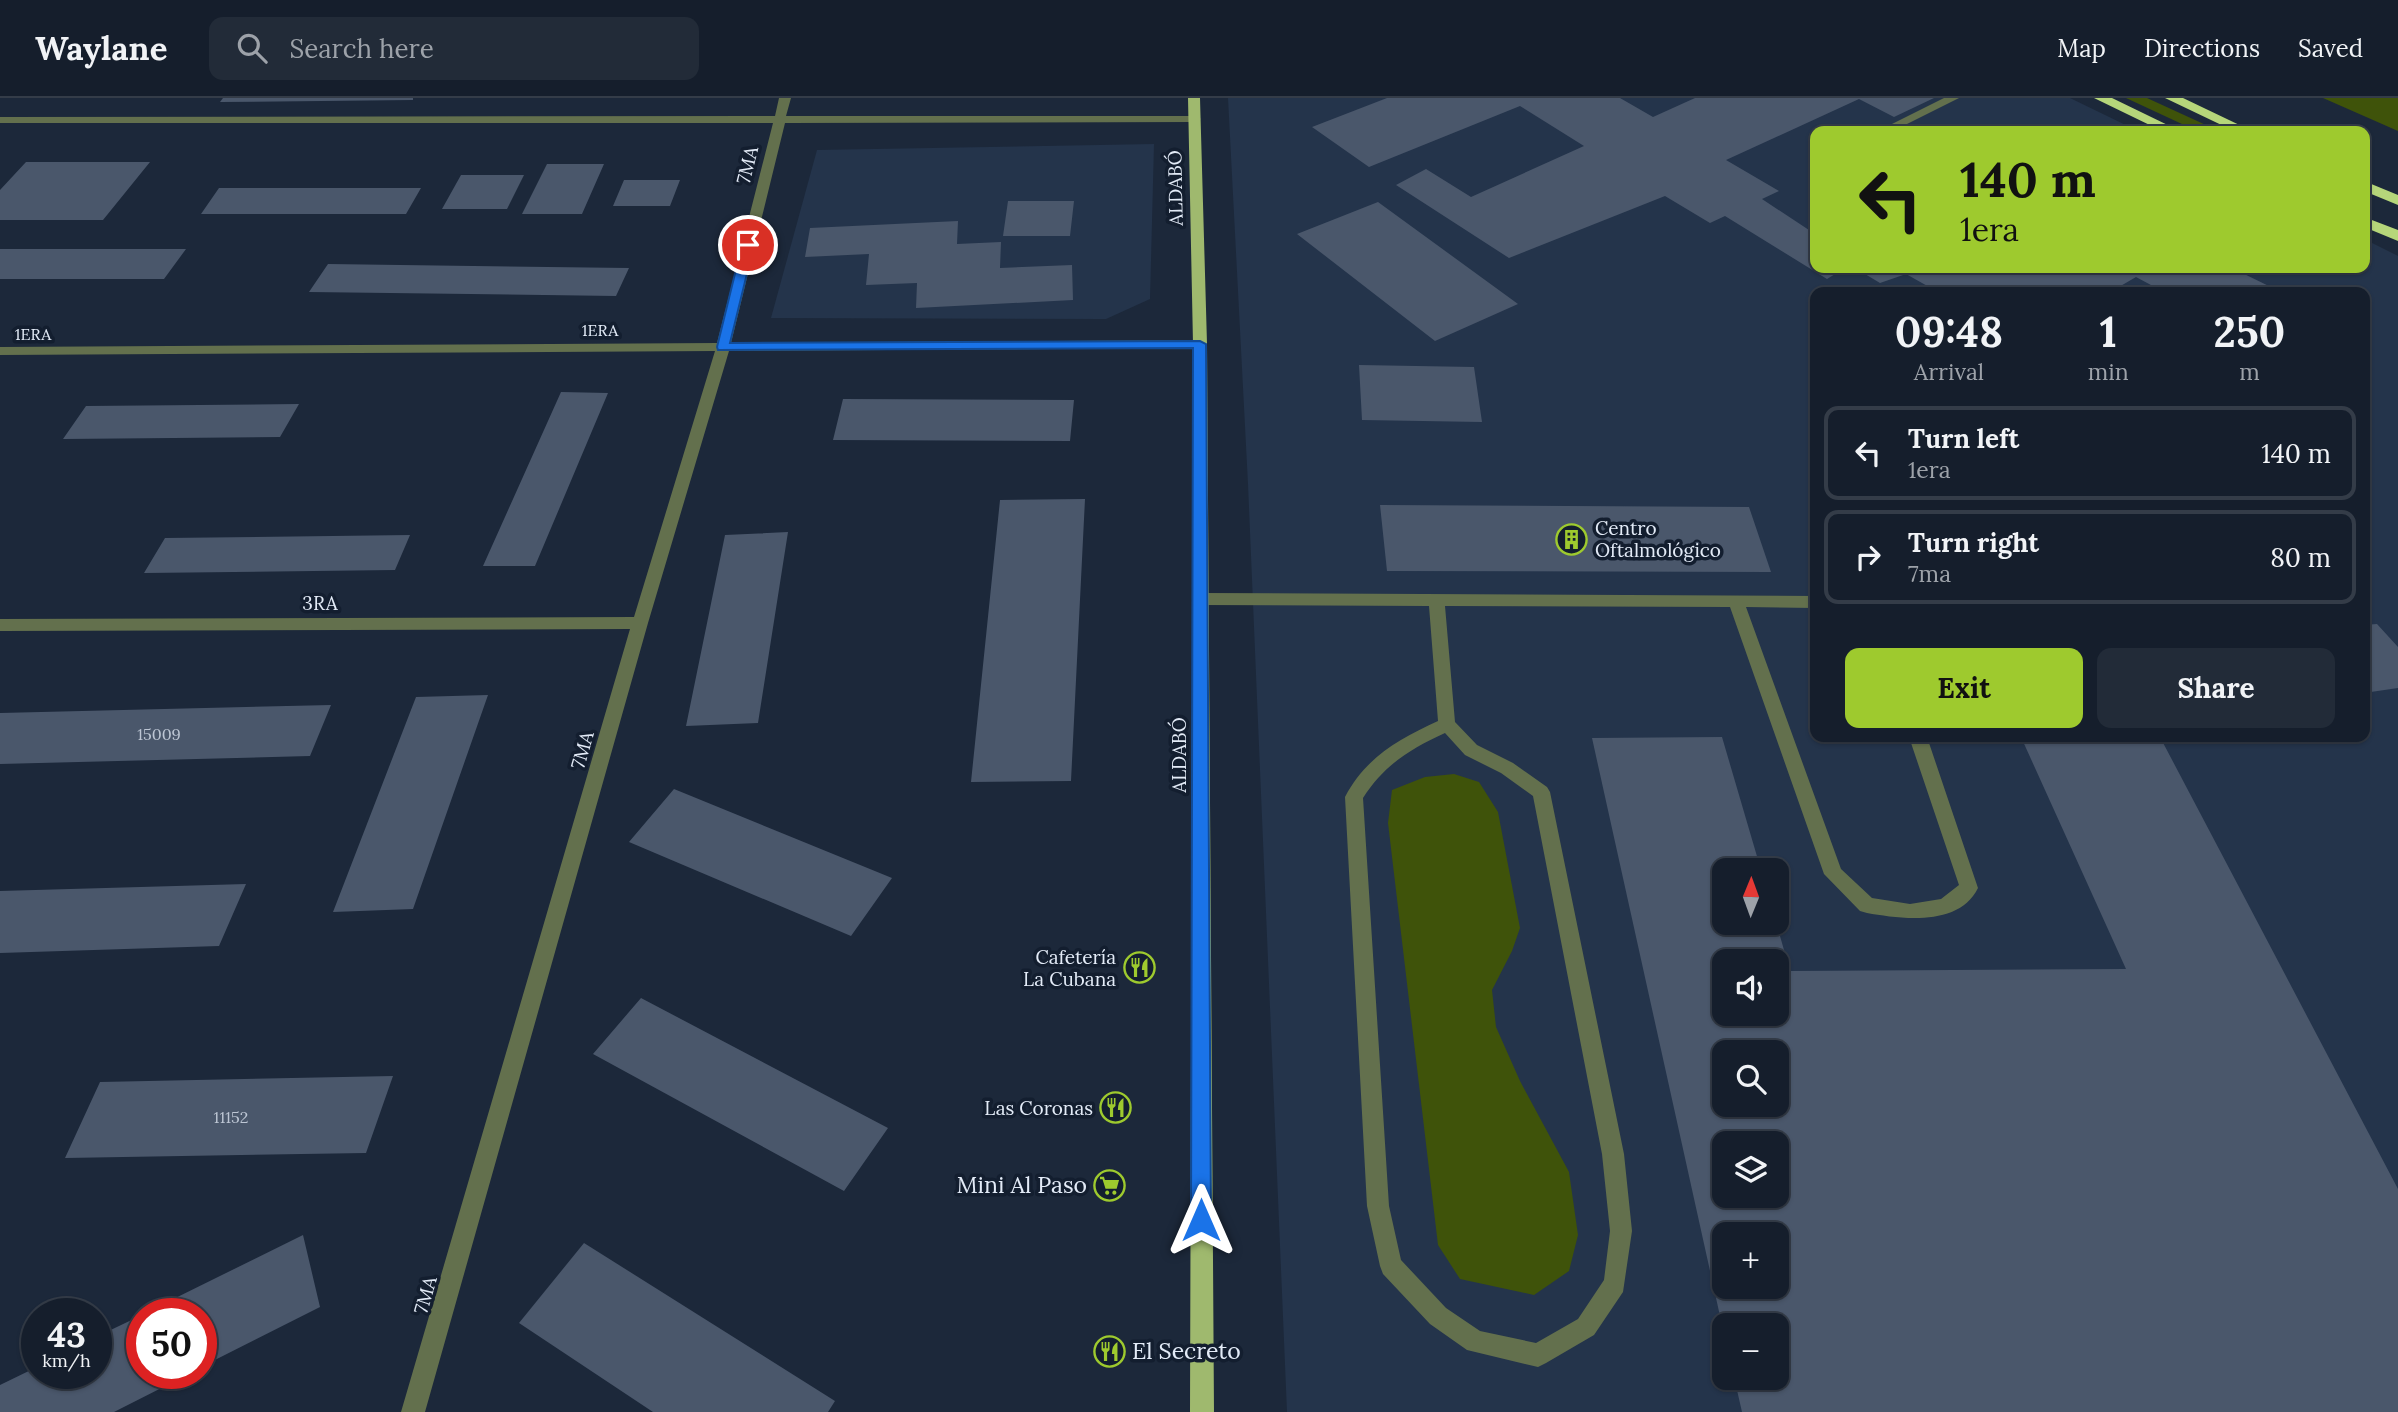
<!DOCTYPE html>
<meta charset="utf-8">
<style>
:root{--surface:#151e2c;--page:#222b38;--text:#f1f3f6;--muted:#9da2a9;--line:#343c48;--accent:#9eca2e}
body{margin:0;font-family:Lora,serif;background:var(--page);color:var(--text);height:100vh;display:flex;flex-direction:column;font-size:26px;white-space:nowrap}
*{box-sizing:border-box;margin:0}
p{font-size:23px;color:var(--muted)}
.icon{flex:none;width:38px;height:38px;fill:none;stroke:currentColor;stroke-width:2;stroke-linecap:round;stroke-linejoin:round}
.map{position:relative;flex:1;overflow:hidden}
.drawer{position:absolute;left:1810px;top:189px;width:560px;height:455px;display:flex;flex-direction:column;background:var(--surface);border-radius:14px;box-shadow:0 2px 5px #0004,0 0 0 2px var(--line)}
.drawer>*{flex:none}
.top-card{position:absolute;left:1810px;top:28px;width:560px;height:147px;border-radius:14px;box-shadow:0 2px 5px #0004,0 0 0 2px var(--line);background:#9eca2e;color:#111;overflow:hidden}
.needle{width:46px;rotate:1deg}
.controls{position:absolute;left:1712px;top:760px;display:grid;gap:14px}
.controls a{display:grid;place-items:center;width:77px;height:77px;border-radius:14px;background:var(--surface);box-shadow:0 2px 5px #0004,0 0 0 2px var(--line);font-size:35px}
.speed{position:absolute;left:21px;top:1200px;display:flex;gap:14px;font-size:35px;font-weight:700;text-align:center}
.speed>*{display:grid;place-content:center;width:91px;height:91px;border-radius:50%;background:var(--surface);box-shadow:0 2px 5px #0004,0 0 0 2px var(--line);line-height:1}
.speed small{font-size:18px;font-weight:400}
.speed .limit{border:10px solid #d22;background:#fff;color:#111}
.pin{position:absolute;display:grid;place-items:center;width:60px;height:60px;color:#fff;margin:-30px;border:4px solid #fff;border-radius:50%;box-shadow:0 2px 7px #0007}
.me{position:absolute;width:77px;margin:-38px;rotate:0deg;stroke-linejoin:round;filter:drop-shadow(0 0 5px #0008)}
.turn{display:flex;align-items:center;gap:24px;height:147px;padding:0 35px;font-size:32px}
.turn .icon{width:91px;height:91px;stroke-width:2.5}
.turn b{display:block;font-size:49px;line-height:60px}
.eta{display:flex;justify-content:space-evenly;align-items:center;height:119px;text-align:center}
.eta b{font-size:42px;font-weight:700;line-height:49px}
.primary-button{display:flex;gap:14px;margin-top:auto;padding:14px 35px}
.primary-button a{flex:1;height:80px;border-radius:14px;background:var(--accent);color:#111;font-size:28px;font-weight:700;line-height:80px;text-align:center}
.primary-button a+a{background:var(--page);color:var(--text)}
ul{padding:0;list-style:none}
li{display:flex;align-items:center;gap:21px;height:94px;margin:0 14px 10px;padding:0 21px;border:4px solid var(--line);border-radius:14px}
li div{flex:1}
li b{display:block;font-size:26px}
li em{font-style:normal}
header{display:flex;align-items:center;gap:42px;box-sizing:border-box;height:98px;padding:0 35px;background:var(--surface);border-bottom:2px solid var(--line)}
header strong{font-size:33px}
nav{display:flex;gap:38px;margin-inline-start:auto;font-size:24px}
.search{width:490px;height:63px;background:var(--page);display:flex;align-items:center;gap:18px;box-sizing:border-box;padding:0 24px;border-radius:14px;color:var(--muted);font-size:26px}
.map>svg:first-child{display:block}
.built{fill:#24344b;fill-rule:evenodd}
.green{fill:#3f530a}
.building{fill:#4a576b;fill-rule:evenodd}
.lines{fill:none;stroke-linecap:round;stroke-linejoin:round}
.minor{fill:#63704d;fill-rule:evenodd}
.major{fill:#9fb96e;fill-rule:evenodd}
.highway{fill:#b6d67a;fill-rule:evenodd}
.route{fill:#1a73e8;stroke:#114b97;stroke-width:2}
.labels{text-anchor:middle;stroke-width:7;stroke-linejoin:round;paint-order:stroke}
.far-street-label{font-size:16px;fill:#e3ebf7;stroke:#131e2f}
.number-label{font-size:16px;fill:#bdc6d4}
.street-label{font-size:19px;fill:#e3ebf7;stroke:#131e2f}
.poi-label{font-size:19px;fill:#e3ebf7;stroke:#131e2f;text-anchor:end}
.near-poi-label{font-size:23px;fill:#e3ebf7;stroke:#131e2f;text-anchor:end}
</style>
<header>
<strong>Waylane</strong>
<div class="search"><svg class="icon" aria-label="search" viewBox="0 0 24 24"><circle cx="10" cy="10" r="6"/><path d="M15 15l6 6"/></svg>Search here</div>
<nav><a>Map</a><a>Directions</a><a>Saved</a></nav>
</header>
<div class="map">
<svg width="2398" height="1314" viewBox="0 0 2398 1314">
<rect width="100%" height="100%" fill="#1c283a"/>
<path class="built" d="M 1228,0 L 2070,0 L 2138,33 L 1815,33 L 1815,170 L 2364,170 L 2364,141 L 2398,158 L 2398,1314 L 1287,1314 L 1248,386 ZM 1815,194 L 2364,194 L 2364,639 L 1815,639 ZM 1724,772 L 1776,772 L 1776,824 L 1724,824 ZM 1724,863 L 1776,863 L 1776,915 L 1724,915 ZM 1724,954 L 1776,954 L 1776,1006 L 1724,1006 ZM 1724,1045 L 1776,1045 L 1776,1097 L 1724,1097 ZM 1724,1136 L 1776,1136 L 1776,1188 L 1724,1188 ZM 1724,1227 L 1776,1227 L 1776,1279 L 1724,1279 Z
M 1154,46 L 1150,201 L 1106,221 L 771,220 L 817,52 Z"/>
<path class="green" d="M 2126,0 L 2147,0 L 2219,33 L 2197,33 Z
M 2323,0 L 2398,0 L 2398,33 Z
M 1454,676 L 1479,684 L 1498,714 L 1520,830 L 1512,853 L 1492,892 L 1496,929 L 1520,983 L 1569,1074 L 1578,1137 L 1569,1173 L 1534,1197 L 1460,1181 L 1438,1147 L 1388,725 L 1392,692 L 1425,679 Z"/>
<path class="building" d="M 223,0 L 413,0 L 413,2 L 220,4 Z
M 1387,0 L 1620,0 L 1653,19 L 1695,0 L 1934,0 L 1894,19 L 1859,1 L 1726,62 L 1779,93 L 1762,101 L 1815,136 L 1815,170 L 1845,170 L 1827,181 L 1725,118 L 1710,125 L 1665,98 L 1509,160 L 1396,87 L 1426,71 L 1471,99 L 1584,48 L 1520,8 L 1369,69 L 1312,29 Z
M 26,64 L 150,64 L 103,122 L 0,122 L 0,92 Z
M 547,66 L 604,66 L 582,116 L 522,116 Z
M 461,77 L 524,77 L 507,111 L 442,111 Z
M 624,82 L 680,82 L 670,108 L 613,108 Z
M 219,90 L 421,90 L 406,116 L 201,116 Z
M 1008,103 L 1074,103 L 1070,138 L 1003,138 Z
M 1378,104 L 1518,206 L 1435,243 L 1297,136 Z
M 958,123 L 957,146 L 1001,144 L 1000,170 L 1072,167 L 1073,202 L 916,210 L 917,185 L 866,187 L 869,156 L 805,159 L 810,130 Z
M 0,151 L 186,151 L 164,181 L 0,181 Z
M 328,166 L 629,170 L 616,198 L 309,194 Z
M 1855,170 L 2232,170 L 2281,194 L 2164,194 L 2136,179 L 2112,193 L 2114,194 L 2003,194 L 1998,191 L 1992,194 L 1938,194 L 1906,176 L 1880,185 Z
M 1359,267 L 1474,269 L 1482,324 L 1362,322 Z
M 561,294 L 608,295 L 535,468 L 483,468 Z
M 843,301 L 1074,302 L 1070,343 L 833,342 Z
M 299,306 L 280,339 L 63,341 L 86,308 Z
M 1085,401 L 1071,683 L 971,684 L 1000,402 Z
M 1380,407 L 1749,409 L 1771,474 L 1387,473 Z
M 788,434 L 758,625 L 686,628 L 725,437 Z
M 410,437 L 395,472 L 144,475 L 165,440 Z
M 2377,526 L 2398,549 L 2398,590 L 2364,595 L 2364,527 Z
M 488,597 L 413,811 L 333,814 L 416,599 Z
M 331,607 L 310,658 L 0,666 L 0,615 Z
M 1722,639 L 1761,772 L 1724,772 L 1724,824 L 1776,824 L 1790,873 L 2126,871 L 2021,639 L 2160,639 L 2398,1091 L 2398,1314 L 1742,1314 L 1734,1279 L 1776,1279 L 1776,1227 L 1722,1227 L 1592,640 ZM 1724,863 L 1776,863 L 1776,915 L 1724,915 ZM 1724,954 L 1776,954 L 1776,1006 L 1724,1006 ZM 1724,1045 L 1776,1045 L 1776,1097 L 1724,1097 ZM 1724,1136 L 1776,1136 L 1776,1188 L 1724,1188 Z
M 674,691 L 892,780 L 851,838 L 629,744 Z
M 246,786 L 219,848 L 0,855 L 0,793 Z
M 641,900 L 888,1030 L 844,1093 L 593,956 Z
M 393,978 L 366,1055 L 65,1060 L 100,984 Z
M 303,1137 L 320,1209 L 201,1269 L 201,1216 L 143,1216 Z
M 584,1145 L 835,1303 L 828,1314 L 653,1314 L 519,1225 Z
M 142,1217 L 142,1276 L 189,1276 L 114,1314 L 0,1314 L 0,1287 L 37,1269 L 37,1276 L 96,1276 L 96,1239 Z"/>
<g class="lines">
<path class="minor" d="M 779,0 L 791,0 L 786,18 L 1195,18 L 1201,21 L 1195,24 L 785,25 L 731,245 L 1200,242 L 1207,246 L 1200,250 L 729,253 L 648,525 L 425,1314 L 401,1314 L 630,531 L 0,533 L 0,521 L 634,519 L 715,253 L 0,257 L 0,249 L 717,245 L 773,25 L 0,25 L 0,19 L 775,18 Z
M 1944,0 L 1959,0 L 1893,33 L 1878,33 Z
M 1200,495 L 1815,498 L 1815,510 L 1746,509 L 1841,771 L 1872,800 L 1910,806 L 1941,801 L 1959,787 L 1909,639 L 1927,639 L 1978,790 C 1959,829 1901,821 1867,815 L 1860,813 L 1824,776 L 1730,509 L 1445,508 L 1455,624 L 1477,647 L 1513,665 L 1547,689 L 1550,694 L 1624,1056 L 1632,1133 L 1623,1194 L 1594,1237 L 1546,1265 L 1538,1269 L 1467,1252 L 1430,1226 L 1383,1176 L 1380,1168 L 1367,1108 L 1345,699 C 1366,659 1399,641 1438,623 L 1429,508 L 1200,507 L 1192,501 ZM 1445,635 L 1465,657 L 1501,675 L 1533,698 L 1602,1056 L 1610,1133 L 1604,1182 L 1578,1221 L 1536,1245 L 1480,1233 L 1446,1210 L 1401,1162 L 1389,1108 L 1363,700 C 1384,667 1410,651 1445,635 Z"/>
<path class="major" d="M 1188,0 L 1200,0 L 1207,246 L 1214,1314 L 1190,1314 L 1193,246 Z"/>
<path class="highway" d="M 2094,0 L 2112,0 L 2180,33 L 2162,33 Z
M 2165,0 L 2183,0 L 2252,33 L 2234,33 Z
M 2364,83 L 2398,97 L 2398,107 L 2364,93 Z
M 2364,119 L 2398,132 L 2398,143 L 2364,129 Z"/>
</g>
<path class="route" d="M 748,144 L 754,147 L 730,245 L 1200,243 L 1206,246 L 1211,1122 L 1208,1128 L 1201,1131 L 1194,1128 L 1191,1122 L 1193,250 L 718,252 L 717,249 L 742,147 Z"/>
<defs>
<symbol id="building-ring" viewBox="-11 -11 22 22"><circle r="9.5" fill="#131e2f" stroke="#9eca2e" stroke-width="1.5"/><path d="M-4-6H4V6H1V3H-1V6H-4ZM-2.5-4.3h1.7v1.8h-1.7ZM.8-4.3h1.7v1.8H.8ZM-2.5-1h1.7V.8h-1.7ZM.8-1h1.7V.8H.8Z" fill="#9eca2e"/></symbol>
<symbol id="restaurant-ring" viewBox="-11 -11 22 22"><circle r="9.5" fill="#131e2f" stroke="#9eca2e" stroke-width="1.5"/><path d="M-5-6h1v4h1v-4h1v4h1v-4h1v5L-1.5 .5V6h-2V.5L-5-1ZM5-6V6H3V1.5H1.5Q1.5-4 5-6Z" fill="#9eca2e"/></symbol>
<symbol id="supermarket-ring" viewBox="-11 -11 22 22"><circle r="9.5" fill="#131e2f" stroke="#9eca2e" stroke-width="1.5"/><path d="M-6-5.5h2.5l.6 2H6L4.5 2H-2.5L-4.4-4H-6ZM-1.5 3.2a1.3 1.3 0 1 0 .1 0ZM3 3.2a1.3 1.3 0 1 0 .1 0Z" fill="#9eca2e"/></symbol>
</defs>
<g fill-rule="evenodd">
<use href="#building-ring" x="1554" y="424" width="35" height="35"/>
<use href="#restaurant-ring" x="1122" y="852" width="35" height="35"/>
<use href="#restaurant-ring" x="1098" y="992" width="35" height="35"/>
<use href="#supermarket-ring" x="1092" y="1070" width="35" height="35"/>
<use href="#restaurant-ring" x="1092" y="1236" width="35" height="35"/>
</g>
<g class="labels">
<g class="far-street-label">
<text x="600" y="238">1ERA</text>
<text x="33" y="242">1ERA</text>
</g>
<g class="number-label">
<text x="159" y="642">15009</text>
<text x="231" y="1025">11152</text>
</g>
<g class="street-label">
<text transform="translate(747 67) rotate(-76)" y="7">7MA</text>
<text transform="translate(1175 90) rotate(-91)" y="7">ALDABÓ</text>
<text x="320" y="512">3RA</text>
<text transform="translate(582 652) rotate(-74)" y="7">7MA</text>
<text transform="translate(1179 657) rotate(-90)" y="7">ALDABÓ</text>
<text transform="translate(425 1197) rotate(-74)" y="7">7MA</text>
</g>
<g class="poi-label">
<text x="1595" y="437" text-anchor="start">Centro<tspan x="1595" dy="22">Oftalmológico</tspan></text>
<text x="1116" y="866">Cafetería<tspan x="1116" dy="22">La Cubana</tspan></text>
<text x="1093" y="1017">Las Coronas</text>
</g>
<g class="near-poi-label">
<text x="1087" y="1095">Mini Al Paso</text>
<text x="1132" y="1261" text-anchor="start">El Secreto</text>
</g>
</g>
</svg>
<div class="controls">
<a><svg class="needle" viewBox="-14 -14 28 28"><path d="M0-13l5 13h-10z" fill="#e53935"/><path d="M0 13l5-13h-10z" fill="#9da2a9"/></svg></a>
<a><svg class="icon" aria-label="sound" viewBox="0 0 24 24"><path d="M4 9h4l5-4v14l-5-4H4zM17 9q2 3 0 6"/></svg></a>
<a><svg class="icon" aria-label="search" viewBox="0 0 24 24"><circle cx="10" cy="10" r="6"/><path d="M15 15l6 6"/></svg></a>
<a><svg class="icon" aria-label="layers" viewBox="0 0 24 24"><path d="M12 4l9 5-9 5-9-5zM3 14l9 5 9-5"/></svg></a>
<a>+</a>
<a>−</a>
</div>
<div class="speed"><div>43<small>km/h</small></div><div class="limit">50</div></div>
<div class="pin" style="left:748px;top:147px;background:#d93025"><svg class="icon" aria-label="arrive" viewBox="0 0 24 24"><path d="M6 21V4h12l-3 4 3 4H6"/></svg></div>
<svg class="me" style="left:1201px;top:1122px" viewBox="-20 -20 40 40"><path d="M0-17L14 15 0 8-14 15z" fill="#1a73e8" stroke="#fff" stroke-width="4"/></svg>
<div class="top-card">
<div class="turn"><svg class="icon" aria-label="left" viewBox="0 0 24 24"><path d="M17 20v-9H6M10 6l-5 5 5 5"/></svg><div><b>140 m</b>1era</div></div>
</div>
<section class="drawer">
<div class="eta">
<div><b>09:48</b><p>Arrival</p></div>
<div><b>1</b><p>min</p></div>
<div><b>250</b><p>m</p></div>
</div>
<ul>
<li><svg class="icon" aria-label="left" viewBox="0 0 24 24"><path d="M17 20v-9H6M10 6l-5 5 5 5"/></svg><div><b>Turn left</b><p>1era</p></div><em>140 m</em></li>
<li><svg class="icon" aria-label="right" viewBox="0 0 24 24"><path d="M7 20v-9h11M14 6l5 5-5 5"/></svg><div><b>Turn right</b><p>7ma</p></div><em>80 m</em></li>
</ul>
<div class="primary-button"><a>Exit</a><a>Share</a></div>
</section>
</div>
